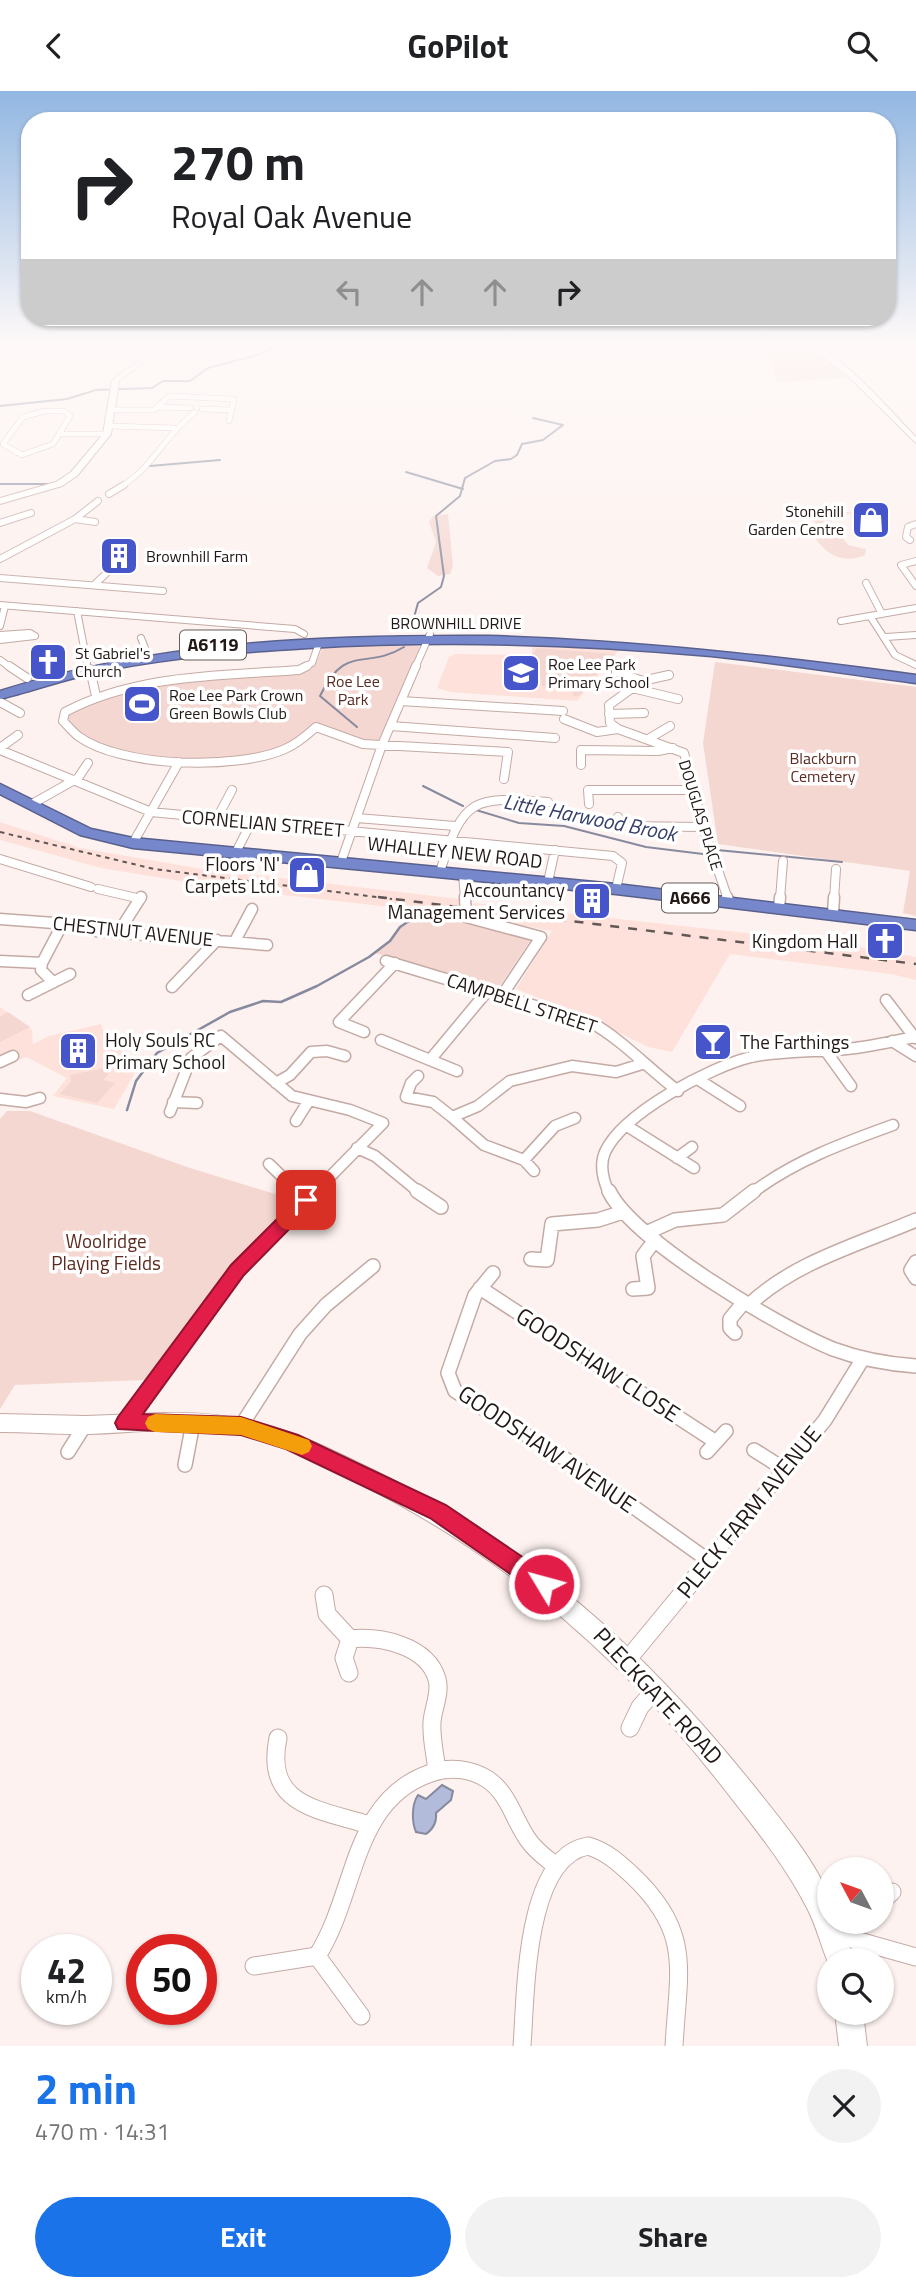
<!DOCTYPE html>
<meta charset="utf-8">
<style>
:root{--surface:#fff;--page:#f2f2f2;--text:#202124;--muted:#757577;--accent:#1a73e8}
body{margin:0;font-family:"Titillium Web",sans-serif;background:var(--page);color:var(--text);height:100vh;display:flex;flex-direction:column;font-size:26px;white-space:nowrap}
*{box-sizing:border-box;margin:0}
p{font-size:23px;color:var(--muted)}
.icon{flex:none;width:38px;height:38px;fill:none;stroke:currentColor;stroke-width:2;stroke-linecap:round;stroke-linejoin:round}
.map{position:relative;height:1955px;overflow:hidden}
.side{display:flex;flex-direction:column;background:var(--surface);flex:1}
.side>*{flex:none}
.hud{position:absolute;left:21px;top:21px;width:875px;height:214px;border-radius:28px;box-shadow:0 2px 5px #0004;background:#fff;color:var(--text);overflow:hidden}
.needle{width:46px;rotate:311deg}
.buttons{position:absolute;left:817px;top:1766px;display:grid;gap:14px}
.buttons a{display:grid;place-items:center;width:77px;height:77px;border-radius:50%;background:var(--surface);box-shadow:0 2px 5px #0004;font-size:35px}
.speed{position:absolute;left:21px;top:1843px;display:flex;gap:14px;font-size:35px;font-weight:700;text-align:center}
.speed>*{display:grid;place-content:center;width:91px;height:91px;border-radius:50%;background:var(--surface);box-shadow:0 2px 5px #0004;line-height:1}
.speed small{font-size:18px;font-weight:400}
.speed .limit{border:10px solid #d22;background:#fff;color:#111}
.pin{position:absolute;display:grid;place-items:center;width:60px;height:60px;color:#fff;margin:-30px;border-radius:14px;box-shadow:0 4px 10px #0006}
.me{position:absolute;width:77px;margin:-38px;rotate:307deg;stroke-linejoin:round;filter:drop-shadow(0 0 5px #0008)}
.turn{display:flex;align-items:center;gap:24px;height:147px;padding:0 35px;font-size:32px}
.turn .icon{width:91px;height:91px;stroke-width:2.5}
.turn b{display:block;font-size:49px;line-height:60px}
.lanes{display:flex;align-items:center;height:66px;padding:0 35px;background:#0003;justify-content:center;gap:35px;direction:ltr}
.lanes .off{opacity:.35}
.round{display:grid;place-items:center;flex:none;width:74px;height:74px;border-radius:37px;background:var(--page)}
.summary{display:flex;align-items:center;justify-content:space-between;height:119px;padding:0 35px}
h1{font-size:42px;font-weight:700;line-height:52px;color:var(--accent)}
.cta{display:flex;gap:14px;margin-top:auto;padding:14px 35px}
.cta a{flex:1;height:80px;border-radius:42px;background:var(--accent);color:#fff;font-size:28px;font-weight:700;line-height:80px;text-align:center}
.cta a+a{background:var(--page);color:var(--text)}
header{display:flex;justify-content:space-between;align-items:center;height:91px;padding:0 35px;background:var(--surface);font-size:32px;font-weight:700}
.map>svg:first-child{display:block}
.built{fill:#fee1da}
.green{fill:#f5d7d1}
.water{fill:#b2bbd9;stroke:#878a9e;stroke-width:2}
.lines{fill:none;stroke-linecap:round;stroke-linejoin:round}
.stream-far1{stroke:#878a9e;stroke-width:2}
.stream{stroke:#878a9e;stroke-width:2.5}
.street-far5-casing{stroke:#c4aaa4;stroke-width:6}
.street-far4-casing{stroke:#c4aaa4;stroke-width:8}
.street-far3-casing{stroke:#c4aaa4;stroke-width:10}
.street-far2-casing{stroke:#c4aaa4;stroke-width:13}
.street-far1-casing{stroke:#c4aaa4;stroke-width:16}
.street-casing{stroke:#c4aaa4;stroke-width:19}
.secondary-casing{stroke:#c4aaa4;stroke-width:2}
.highway-casing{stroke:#59608c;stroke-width:3}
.street-far5{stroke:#fff;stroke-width:5}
.street-far4{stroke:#fff;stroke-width:6}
.street-far3{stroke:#fff;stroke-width:8}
.street-far2{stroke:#fff;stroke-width:10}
.street-far1{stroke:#fff;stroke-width:13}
.street{stroke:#fff;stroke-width:17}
.secondary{fill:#fff;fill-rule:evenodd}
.highway{fill:#7787cb;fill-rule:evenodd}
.rail-far1{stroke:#615755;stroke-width:2;stroke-dasharray:4.5 4.5;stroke-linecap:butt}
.rail{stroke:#615755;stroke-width:2.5;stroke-dasharray:9 9;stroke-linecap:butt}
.route{fill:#e11d48;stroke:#92132f;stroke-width:2}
.slow{fill:#f59e0b}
.labels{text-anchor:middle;stroke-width:7;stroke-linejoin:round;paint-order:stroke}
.far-poi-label{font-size:16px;fill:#221816;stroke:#fff;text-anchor:start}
.far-street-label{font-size:16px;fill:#221816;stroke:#fff}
.far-park-label{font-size:16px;fill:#5b2a20;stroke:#fff}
.shield{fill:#fff;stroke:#645d5c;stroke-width:2}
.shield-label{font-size:18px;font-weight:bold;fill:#221816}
.street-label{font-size:19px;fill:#221816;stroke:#fff}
.poi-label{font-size:19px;fill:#221816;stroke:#fff;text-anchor:end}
.park-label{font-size:19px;fill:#5b2a20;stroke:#fff}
.water-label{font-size:21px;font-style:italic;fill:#363f6a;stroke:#fff}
.near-street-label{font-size:23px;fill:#221816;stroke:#fff}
</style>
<header><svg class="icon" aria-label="back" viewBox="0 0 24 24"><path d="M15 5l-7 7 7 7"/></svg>GoPilot<svg class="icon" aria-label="search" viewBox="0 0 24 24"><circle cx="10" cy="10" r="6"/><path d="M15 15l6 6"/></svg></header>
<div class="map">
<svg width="916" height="1955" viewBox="0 0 916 1955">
<rect width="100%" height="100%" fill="#fdf2ef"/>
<path class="built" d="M 859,421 L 887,423 L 880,445 L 861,443 L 850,424 L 859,425 Z
M 532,555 L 619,559 L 577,610 L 450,601 L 437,597 L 449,566 L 455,563 L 532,564 Z
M 0,731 L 80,757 L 231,783 L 223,797 L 101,777 L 0,749 Z
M 239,782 L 459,808 L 462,821 L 459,824 L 232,798 Z
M 475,812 L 837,852 L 916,866 L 916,889 L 891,883 L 730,863 L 672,961 L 648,956 L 588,926 L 516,898 L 552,840 L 470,825 L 470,815 Z
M 0,916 L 32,939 L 33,953 L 49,945 L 101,933 L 106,946 L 120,942 L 123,973 L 135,982 L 114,1018 L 53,1005 L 67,987 L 26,966 L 0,977 Z"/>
<path class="green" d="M 816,260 L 847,287 L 778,291 L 766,262 Z
M 832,419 L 856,422 L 839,425 L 831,431 L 848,454 L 866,458 L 865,464 C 840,475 820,460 810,437 L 816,432 L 809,427 Z
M 448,423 L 453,475 L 450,483 L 438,485 L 427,477 L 436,451 L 429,431 L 433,425 Z
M 413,553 L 420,556 L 379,653 L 312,638 C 303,644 293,652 284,656 C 226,681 118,672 68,636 L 66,622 L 101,605 L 169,593 L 304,578 L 317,571 L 323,555 Z
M 537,557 L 614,563 L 579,605 L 573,605 L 573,601 L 563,600 L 563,596 L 542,595 L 541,587 L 519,581 Z
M 715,571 L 916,596 L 916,825 L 903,822 L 910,780 L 718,753 L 703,652 Z
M 429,821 L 459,824 L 460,828 L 532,847 L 499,896 L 375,862 L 390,852 L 400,837 Z
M 8,921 L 30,936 L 0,951 L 0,926 Z
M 109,976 L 110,981 L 103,989 L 115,992 L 97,1012 L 60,1003 L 71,990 L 70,984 Z
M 7,1020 L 30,1020 L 190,1077 L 298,1110 L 231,1175 L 145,1289 L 15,1294 L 0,1318 L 0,1028 Z"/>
<path class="water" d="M 442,1694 L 453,1700 L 451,1709 L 436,1722 C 437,1731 433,1738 426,1743 L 416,1741 C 412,1732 411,1714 418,1704 L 426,1708 Z"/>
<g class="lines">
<path class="stream-far1" d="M 270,252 L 275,256
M 0,315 L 67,308 L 96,299 L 152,297 L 163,290 L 190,290 L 208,277 L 258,264 L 275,256
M 150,375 L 220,369
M 406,381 L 463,398
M 0,393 L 52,393
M 411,537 L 418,512 L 441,496 L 444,485 L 436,425 L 460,405 L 465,387 L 495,370 L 511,368 L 517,364 L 522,353 L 543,349 L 563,334 L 533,327
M 357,636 L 320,605 C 346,551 365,580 404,556
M 423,695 L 463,715
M 476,719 L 519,732 L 564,735 L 646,756 L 703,763
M 717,759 L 842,771"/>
<path class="stream" d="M 127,1019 L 136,990 L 157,962 L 230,921 L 263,910 L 281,911 L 317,895 L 369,866 L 390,850 L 400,836 L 420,823"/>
<defs>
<path id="street-far5" d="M 157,316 L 191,317
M 202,318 L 232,319
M 112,319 L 154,319 L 169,305 L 234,308 L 229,330
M 45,320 L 64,320 L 70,325 L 53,353 L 22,364 L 3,353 L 23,326 Z
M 110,335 L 174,337
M 62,343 L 107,343
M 122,395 C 153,376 164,345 195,321"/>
<path id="street-far4" d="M 109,403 L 124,394
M 75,428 L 95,431
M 0,432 L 31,422
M 910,449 L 906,446 L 908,436 L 916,433
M 0,468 L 75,428 L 98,410
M 916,470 L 901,474 L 916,495
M 0,487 L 163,500
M 866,492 L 882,523
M 94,494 L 116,473 L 108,467
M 0,514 L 295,538 L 304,543
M 77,520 L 87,572
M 870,525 L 895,564 L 916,574
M 841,530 L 916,517
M 0,535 L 5,515
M 0,544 L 30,542 L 35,545 L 0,549
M 886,546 L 916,544
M 141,547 L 147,562
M 0,569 L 11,577
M 303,577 L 312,572 L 319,552
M 415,577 L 430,543"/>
<path id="street-far3" d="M 9,575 L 27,587
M 307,575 L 299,579 C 219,585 137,583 65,621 L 63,630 C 68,635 73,641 78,645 C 121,677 238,679 285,658 C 297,653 307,644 316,636 L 363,653 L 508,661 L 504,688
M 90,578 L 96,605
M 616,581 L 640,589
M 669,584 L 642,590 L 609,614 L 610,632 L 618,638 L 684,662 L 703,736 L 728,808
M 628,596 L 678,608
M 401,610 L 563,620
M 0,611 L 20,622
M 609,623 L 644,622
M 564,628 L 597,641 L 618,638
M 391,635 L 555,647
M 650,647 L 670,635
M 0,657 L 18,644
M 0,659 L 151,721 L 613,765 L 622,772 L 616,798
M 581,674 L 581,659 L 658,660 L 673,657
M 32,713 L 78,687 L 88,672
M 589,713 L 588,699 L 694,699
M 618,726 L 620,735 L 703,736
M 217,727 L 232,699
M 357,727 L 455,735
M 133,752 L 179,671
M 236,761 L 252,730
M 0,768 L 91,796
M 341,771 L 382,654 L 416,575
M 440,781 C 463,707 472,705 548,711
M 463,783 L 465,808
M 548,791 L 555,759
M 98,798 L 141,808
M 780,808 L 783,770
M 834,808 L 836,778"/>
<path id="street-far2" d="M 465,806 L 466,826 L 541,846 L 503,903
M 727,806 L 729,811
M 779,817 L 780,806
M 833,823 L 834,806
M 0,828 L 81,834 L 96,840 L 267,854
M 118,842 L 141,806
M 235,850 L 252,818
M 0,870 L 42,872
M 386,870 L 592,932 C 621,948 650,979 678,1000
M 53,891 L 41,879 L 42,872 L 63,832
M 172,896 L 217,849
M 28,904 L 70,883
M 886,909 L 915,947
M 364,941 L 339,931 L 395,872
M 381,949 L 457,980
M 892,950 L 916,965
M 825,959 L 851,995
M 430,969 L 489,898
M 0,971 L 13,965
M 418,985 L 411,992 L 406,1006 L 433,1011 L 452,1026 L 478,1015 L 510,990 L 572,975 L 616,981 L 642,973
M 699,989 L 740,1015
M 276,992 L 290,984 L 311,961 L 327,960 L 345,965
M 0,1008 L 26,1011 L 40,1007
M 173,1011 L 197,1012
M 170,1021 L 191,967 L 221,945 L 292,1005 L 350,1019 L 383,1032 L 314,1102
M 452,1026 L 484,1054 L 524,1069 L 555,1035 L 575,1027
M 296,1030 L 308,1011
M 627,1035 L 694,1077
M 357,1057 L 375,1065 L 420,1102
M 677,1067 L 692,1056
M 524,1069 L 534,1080
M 269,1073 L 299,1102
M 609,1102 C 603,1089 599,1075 605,1061 C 623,1022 710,976 751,966 C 783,959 815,961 847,958 C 870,956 893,950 916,946
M 752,1102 C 794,1070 843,1052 893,1034"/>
<path id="street-far1" d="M 297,1100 L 306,1109
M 417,1100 L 441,1116
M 609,1100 C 632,1149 781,1237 833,1258 C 860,1268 887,1273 916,1275
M 646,1142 L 675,1129 L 723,1124 L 754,1100
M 531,1168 L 547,1169 L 552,1133 L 598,1129 L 623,1121
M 916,1171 L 911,1179 L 916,1187
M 493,1182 L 475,1204 L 448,1282 L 455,1300 L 575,1374 L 709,1470
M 480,1197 L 716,1351
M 633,1198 L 648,1197 L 643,1165 L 655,1149
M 749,1214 C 794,1171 860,1153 916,1129
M 735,1242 L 730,1237 L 730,1228 L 744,1211
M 125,1332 L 238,1179 L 316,1100
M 241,1335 L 300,1243 L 326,1214 L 373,1175
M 754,1359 L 784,1378
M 68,1361 L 85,1334
M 707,1361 L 726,1340
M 185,1374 L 193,1332
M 703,1477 L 825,1329 L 862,1269"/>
<path id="street" d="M 324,1504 L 327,1523 L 350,1548
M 628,1568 L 704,1476
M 349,1582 L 344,1567 L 350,1548 C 380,1545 427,1554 437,1588 C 441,1602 433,1617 432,1631 C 431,1647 435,1663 437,1679
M 630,1637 L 640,1616 L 656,1598
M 278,1647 C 264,1715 318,1718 369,1734
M 882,1810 L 892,1801
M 836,1842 L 849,1839 L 861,1830
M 834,1843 L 916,1866
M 254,1875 L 317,1865
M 361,1925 L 317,1865 C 357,1803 351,1709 431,1682 C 450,1675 471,1678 487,1688 C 509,1702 514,1730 529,1750 C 536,1760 546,1767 556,1775
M 522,1955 C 526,1905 524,1766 588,1755 C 606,1760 619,1772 633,1785 C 693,1842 678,1880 674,1955"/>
<path id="secondary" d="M 156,252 L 163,252 L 153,264 L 119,290 L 111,343 L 77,385 L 62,395 L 0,413 L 0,407 L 56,391 L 71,381 L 103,343 L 112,289 L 149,262 Z
M 804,252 C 833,252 894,324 916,346 L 916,352 L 849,286 Z
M 164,1322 C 251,1320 299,1342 375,1380 C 533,1457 645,1559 754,1695 C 777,1724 816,1770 828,1804 C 831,1812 830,1822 830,1830 L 840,1830 L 854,1869 L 830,1869 L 830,1876 C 821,1856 817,1836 807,1817 C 785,1774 754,1736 725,1699 C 626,1571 507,1466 362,1394 C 324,1375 286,1353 244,1344 C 194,1334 141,1341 90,1343 C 60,1344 30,1341 0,1341 L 0,1323 L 86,1325 Z
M 835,1922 L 863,1922 L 867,1955 L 839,1955 Z"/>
<path id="highway" d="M 488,545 C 632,549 773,565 916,584 L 916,592 C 848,583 779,572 711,565 C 577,553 442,549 308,557 C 241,561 174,566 108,579 C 71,586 36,599 0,608 L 0,600 C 157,550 324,544 488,545 Z
M 0,693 L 91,738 L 133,747 L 616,793 L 916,829 L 916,839 L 616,803 L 133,757 L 80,744 L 0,703 Z"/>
</defs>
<use href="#street-far5" class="street-far5-casing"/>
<use href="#street-far4" class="street-far4-casing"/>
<use href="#street-far3" class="street-far3-casing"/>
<use href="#street-far2" class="street-far2-casing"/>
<use href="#street-far1" class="street-far1-casing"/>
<use href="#street" class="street-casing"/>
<use href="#secondary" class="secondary-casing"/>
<use href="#highway" class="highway-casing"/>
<use href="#street-far5" class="street-far5"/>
<use href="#street-far4" class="street-far4"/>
<use href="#street-far3" class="street-far3"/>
<use href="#street-far2" class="street-far2"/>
<use href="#street-far1" class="street-far1"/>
<use href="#street" class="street"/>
<use href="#secondary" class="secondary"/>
<use href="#highway" class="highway"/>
<path class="rail-far1" d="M 0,741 L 154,778 L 392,808"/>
<path class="rail" d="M 378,806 L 916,873"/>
</g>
<linearGradient id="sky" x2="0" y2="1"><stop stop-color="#92b7e2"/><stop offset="0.48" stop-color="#fef9f8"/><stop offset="1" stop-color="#fef9f8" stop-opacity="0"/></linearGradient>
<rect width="916" height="526" fill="url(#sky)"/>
<path class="route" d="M 306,1103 L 315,1109 L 313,1114 L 244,1184 L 143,1323 L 241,1326 L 298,1344 L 446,1414 L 552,1486 L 555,1493 L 552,1501 L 544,1504 L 536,1501 L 430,1427 L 286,1358 L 241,1344 L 118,1338 L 115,1332 L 118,1326 L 231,1174 L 300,1105 Z"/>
<path class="slow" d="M 155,1323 L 241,1326 L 309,1349 L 312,1355 L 309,1361 L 302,1364 L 241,1344 L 155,1341 L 148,1338 L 145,1332 L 148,1326 Z"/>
<defs>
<symbol id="shop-square" viewBox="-11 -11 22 22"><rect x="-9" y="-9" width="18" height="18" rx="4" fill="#4755ca" stroke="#fff"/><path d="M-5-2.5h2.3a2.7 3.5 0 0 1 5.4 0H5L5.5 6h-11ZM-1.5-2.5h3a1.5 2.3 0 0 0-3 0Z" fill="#fff"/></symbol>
<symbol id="building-square" viewBox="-11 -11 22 22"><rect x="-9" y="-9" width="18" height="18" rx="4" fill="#4755ca" stroke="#fff"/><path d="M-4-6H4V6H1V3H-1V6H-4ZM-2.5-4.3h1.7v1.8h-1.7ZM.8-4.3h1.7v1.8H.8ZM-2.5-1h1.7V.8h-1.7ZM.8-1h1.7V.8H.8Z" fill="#fff"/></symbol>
<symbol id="church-square" viewBox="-11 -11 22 22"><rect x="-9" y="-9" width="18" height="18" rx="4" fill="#4755ca" stroke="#fff"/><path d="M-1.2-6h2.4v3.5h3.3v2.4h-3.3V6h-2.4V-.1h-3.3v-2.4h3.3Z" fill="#fff"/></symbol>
<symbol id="school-square" viewBox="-11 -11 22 22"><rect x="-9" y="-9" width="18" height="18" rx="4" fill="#4755ca" stroke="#fff"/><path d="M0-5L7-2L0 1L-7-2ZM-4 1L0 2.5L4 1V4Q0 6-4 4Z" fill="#fff"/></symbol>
<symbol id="stadium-square" viewBox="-11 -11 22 22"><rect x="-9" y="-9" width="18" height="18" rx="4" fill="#4755ca" stroke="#fff"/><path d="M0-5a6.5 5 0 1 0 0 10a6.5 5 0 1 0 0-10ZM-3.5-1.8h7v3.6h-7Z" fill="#fff"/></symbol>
<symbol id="bar-square" viewBox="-11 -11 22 22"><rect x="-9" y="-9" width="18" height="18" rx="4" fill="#4755ca" stroke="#fff"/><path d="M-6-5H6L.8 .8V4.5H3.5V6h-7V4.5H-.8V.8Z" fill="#fff"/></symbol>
</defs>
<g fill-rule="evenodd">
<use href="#shop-square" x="849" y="407" width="44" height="44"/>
<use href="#building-square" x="97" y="443" width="44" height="44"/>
<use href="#church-square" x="26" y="549" width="44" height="44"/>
<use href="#school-square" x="499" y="560" width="44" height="44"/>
<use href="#stadium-square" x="120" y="591" width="44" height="44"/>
<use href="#shop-square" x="285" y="762" width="44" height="44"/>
<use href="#building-square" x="570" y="788" width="44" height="44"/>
<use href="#church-square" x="863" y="828" width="44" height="44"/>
<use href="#bar-square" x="691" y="929" width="44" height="44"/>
<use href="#building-square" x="56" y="938" width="44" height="44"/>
</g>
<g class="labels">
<g class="far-poi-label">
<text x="844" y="426" text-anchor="end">Stonehill<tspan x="844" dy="18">Garden Centre</tspan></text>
<text x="146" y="471">Brownhill Farm</text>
<text x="75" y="568">St Gabriel's<tspan x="75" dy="18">Church</tspan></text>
<text x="548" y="579">Roe Lee Park<tspan x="548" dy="18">Primary School</tspan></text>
<text x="169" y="610">Roe Lee Park Crown<tspan x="169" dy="18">Green Bowls Club</tspan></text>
</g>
<g class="far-street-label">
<text x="456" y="538">BROWNHILL DRIVE</text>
<text transform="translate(701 724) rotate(73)" y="6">DOUGLAS PLACE</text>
</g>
<g class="far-park-label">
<text x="353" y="596">Roe Lee<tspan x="353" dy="18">Park</tspan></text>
<text x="823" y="673">Blackburn<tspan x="823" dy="18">Cemetery</tspan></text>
</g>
<g class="shield">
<rect x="180" y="539.5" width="66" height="29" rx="5"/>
<rect x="662" y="792.5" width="56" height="29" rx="5"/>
</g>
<g class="shield-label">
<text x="213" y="560">A6119</text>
<text x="690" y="813">A666</text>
</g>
<g class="street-label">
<text transform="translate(263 732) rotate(5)" y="7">CORNELIAN STREET</text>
<text transform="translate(455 761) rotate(6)" y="7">WHALLEY NEW ROAD</text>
<text transform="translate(133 840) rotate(6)" y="7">CHESTNUT AVENUE</text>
<text transform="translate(522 912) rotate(18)" y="7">CAMPBELL STREET</text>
</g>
<g class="poi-label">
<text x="280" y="780">Floors 'N'<tspan x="280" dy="22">Carpets Ltd.</tspan></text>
<text x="565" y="806">Accountancy<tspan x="565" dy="22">Management Services</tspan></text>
<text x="858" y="857">Kingdom Hall</text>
<text x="105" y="956" text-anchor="start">Holy Souls RC<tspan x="105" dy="22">Primary School</tspan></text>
<text x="740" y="958" text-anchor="start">The Farthings</text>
</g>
<g class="park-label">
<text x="106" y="1157">Woolridge<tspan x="106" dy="22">Playing Fields</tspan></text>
</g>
<g class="water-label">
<text transform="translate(590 727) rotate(11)" y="7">Little Harwood Brook</text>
</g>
<g class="near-street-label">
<text transform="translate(598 1274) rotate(33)" y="8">GOODSHAW CLOSE</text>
<text transform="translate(547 1358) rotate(34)" y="8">GOODSHAW AVENUE</text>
<text transform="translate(749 1421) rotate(-51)" y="8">PLECK FARM AVENUE</text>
<text transform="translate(658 1605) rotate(47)" y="8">PLECKGATE ROAD</text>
</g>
</g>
</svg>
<div class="buttons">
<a><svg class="needle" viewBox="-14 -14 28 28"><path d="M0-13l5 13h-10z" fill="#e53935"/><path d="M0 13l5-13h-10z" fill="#757577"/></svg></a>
<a><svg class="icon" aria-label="search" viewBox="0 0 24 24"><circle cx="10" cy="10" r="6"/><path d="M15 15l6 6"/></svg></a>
</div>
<div class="speed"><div>42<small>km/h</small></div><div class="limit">50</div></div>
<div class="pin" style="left:306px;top:1109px;background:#d93025"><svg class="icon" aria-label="arrive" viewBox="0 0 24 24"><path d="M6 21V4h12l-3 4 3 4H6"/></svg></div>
<svg class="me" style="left:544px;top:1493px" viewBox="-20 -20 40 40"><circle r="17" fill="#e11d48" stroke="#fff" stroke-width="3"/><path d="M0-11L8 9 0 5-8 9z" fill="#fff"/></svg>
<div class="hud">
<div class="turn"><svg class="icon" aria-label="right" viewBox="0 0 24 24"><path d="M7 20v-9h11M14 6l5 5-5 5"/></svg><div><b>270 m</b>Royal Oak Avenue</div></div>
<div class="lanes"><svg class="icon off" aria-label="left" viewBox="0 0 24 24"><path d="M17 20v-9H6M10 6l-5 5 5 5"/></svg><svg class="icon off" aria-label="ahead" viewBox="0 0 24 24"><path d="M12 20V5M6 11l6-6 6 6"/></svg><svg class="icon off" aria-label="ahead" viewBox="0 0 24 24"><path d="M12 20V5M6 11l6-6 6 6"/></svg><svg class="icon" aria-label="right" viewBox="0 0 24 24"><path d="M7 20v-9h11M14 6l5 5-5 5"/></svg></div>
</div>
</div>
<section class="side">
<div class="summary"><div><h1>2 min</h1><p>470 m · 14:31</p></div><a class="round"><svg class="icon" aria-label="close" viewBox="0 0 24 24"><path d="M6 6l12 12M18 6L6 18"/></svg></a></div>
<div class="cta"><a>Exit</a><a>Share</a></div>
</section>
